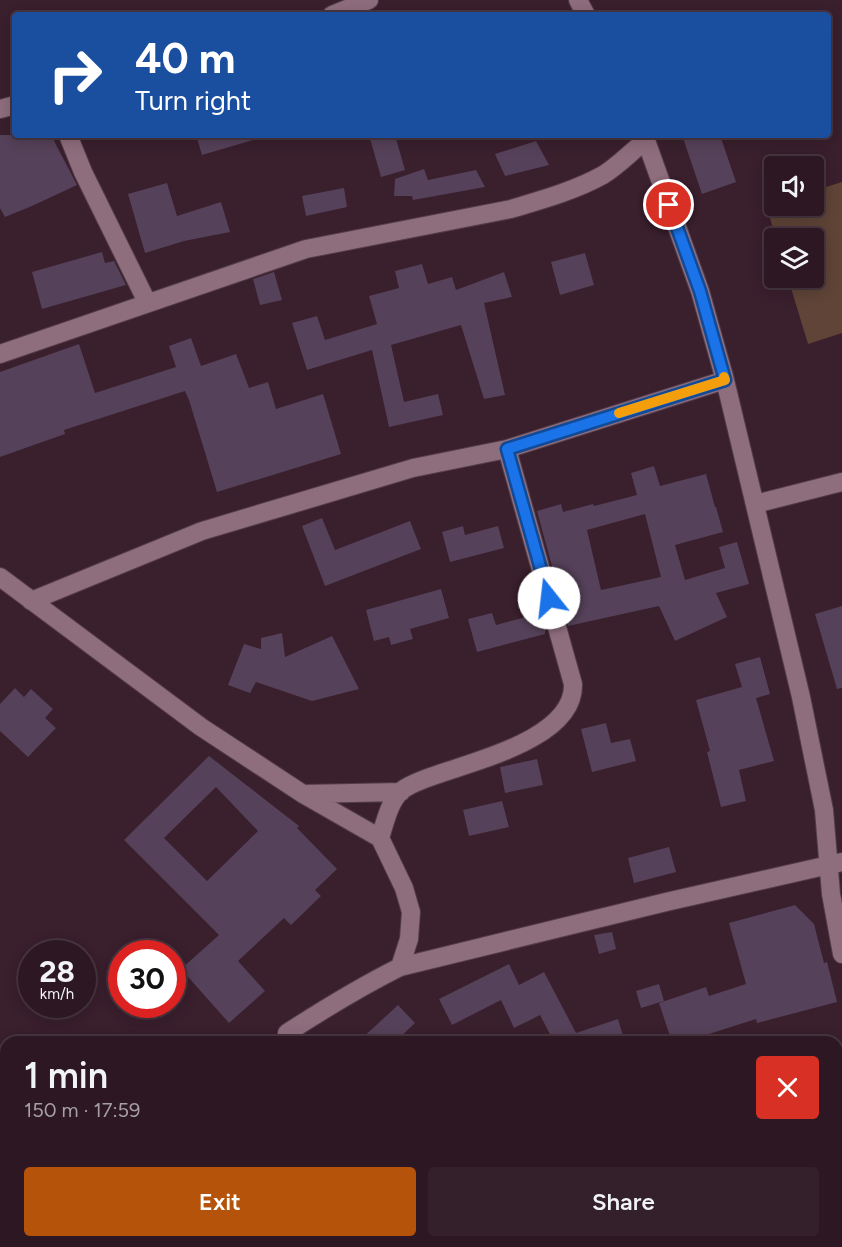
<!DOCTYPE html>
<meta charset="utf-8">
<style>
:root{--surface:#2c1722;--page:#34202a;--text:#f1f3f6;--muted:#a69fa5;--line:#483640;--accent:#b45309}
body{margin:0;font-family:Figtree,sans-serif;background:var(--page);color:var(--text);height:100vh;display:flex;flex-direction:column;font-size:22px;white-space:nowrap}
*{box-sizing:border-box;margin:0}
p{font-size:20px;color:var(--muted)}
.icon{flex:none;width:33px;height:33px;fill:none;stroke:currentColor;stroke-width:2;stroke-linecap:round;stroke-linejoin:round}
.map{position:relative;flex:1;overflow:hidden}
.side{position:absolute;left:0px;top:1036px;width:843px;height:212px;display:flex;flex-direction:column;background:var(--surface);border-radius:18px 18px 0 0;box-shadow:0 3px 15px #0003,0 0 0 2px var(--line)}
.side>*{flex:none}
.banner{position:absolute;left:12px;top:12px;width:819px;height:126px;border-radius:6px;box-shadow:0 3px 15px #0003,0 0 0 2px var(--line);background:#1a4fa0;color:#fff;overflow:hidden}
.fabs{position:absolute;left:764px;top:156px;display:grid;gap:12px}
.fabs a{display:grid;place-items:center;width:60px;height:60px;border-radius:6px;background:var(--surface);box-shadow:0 3px 15px #0003,0 0 0 2px var(--line);font-size:30px}
.speed{position:absolute;left:18px;top:940px;display:flex;gap:12px;font-size:30px;font-weight:700;text-align:center}
.speed>*{display:grid;place-content:center;width:78px;height:78px;border-radius:50%;background:var(--surface);box-shadow:0 3px 15px #0003,0 0 0 2px var(--line);line-height:1}
.speed small{font-size:15px;font-weight:400}
.speed .limit{border:9px solid #d22;background:#fff;color:#111}
.pin{position:absolute;display:grid;place-items:center;width:51px;height:51px;color:#fff;margin:-26px;border:3px solid #fff;border-radius:50%;box-shadow:0 2px 6px #0007}
.me{position:absolute;width:66px;margin:-33px;rotate:344deg;stroke-linejoin:round;filter:drop-shadow(0 0 4px #0008)}
.turn{display:flex;align-items:center;gap:21px;height:126px;padding:0 24px;font-size:27px}
.turn .icon{width:78px;height:78px;stroke-width:2.5}
.turn b{display:block;font-size:42px;line-height:51px}
.round{display:grid;place-items:center;flex:none;width:63px;height:63px;border-radius:6px;background:var(--page)}
.headline{display:flex;align-items:center;justify-content:space-between;height:102px;padding:0 24px}
h1{font-size:36px;font-weight:600;line-height:45px}
.primary-button{display:flex;gap:12px;margin-top:auto;padding:12px 24px}
.primary-button a{flex:1;height:69px;border-radius:6px;background:var(--accent);color:#fff;font-size:24px;font-weight:600;line-height:69px;text-align:center}
.primary-button a+a{background:var(--page);color:var(--text)}
.map>svg:first-child{display:block}
.green{fill:#5f4437}
.building{fill:#554159;fill-rule:evenodd}
.lines{fill:none;stroke-linecap:round;stroke-linejoin:round}
.minor-casing{stroke:#533c48;stroke-width:20}
.minor{stroke:#8e6d7d;stroke-width:18}
.route-casing{stroke:#114b97;stroke-width:15}
.route{stroke:#1a73e8;stroke-width:10}
.slow{stroke:#f59e0b;stroke-width:10}
</style>
<div class="map">
<svg width="842" height="1247" viewBox="0 0 842 1247">
<rect width="100%" height="100%" fill="#3a1f2d"/>
<path class="green" d="M 842,182 L 842,333 L 808,344 L 788,278 L 813,278 L 813,238 L 776,238 L 766,205 L 774,203 L 774,206 L 813,206 L 813,191 Z"/>
<path class="building" d="M 0,135 L 51,135 L 77,185 L 32,206 L 5,217 L 0,208 Z
M 196,135 L 252,135 L 253,140 L 202,155 Z
M 369,135 L 395,135 L 405,170 L 381,177 Z
M 682,135 L 720,135 L 736,182 L 702,194 Z
M 536,141 L 549,165 L 505,176 L 495,154 Z
M 424,169 L 428,180 L 476,170 L 485,187 L 413,200 L 412,196 L 394,196 L 395,179 Z
M 167,183 L 177,216 L 221,202 L 230,232 L 184,241 L 145,253 L 128,194 Z
M 344,188 L 347,207 L 306,216 L 302,196 Z
M 102,252 L 105,263 L 114,261 L 126,285 L 42,309 L 32,272 Z
M 585,253 L 594,285 L 560,295 L 551,262 Z
M 422,264 L 428,284 L 452,277 L 456,290 L 504,272 L 512,297 L 484,303 L 505,395 L 484,399 L 461,325 L 391,345 L 404,402 L 438,394 L 443,415 L 389,427 L 372,350 L 307,370 L 292,323 L 317,316 L 325,340 L 377,324 L 369,296 L 399,288 L 395,271 Z
M 274,272 L 282,300 L 260,305 L 253,279 Z
M 191,338 L 201,366 L 236,354 L 249,388 L 268,382 L 276,409 L 323,394 L 341,454 L 217,492 L 189,400 L 185,391 L 64,430 L 65,434 L 0,457 L 0,372 L 79,344 L 95,393 L 176,367 L 169,346 Z
M 654,466 L 660,486 L 706,474 L 715,507 L 716,507 L 723,532 L 675,545 L 685,580 L 725,568 L 719,547 L 737,542 L 749,584 L 716,593 L 727,617 L 675,641 L 659,606 L 568,626 L 537,511 L 561,504 L 563,512 L 593,504 L 594,506 L 637,495 L 631,473 ZM 645,514 L 661,577 L 601,590 L 587,530 Z
M 322,518 L 335,550 L 410,521 L 421,549 L 325,586 L 302,526 Z
M 463,526 L 465,535 L 498,526 L 504,548 L 450,562 L 442,532 Z
M 441,589 L 449,618 L 410,629 L 413,639 L 391,645 L 389,637 L 374,641 L 366,610 Z
M 842,606 L 842,688 L 837,689 L 815,614 Z
M 492,613 L 496,625 L 541,613 L 546,631 L 545,631 L 545,634 L 477,652 L 468,619 Z
M 282,633 L 285,657 L 332,636 L 359,689 L 312,701 L 256,682 L 250,693 L 228,685 L 244,644 L 261,649 L 261,638 Z
M 760,657 L 770,694 L 756,698 L 774,761 L 739,770 L 746,801 L 721,807 L 707,752 L 710,751 L 696,700 L 742,687 L 735,664 Z
M 15,688 L 24,697 L 31,689 L 53,709 L 45,718 L 56,728 L 28,757 L 0,731 L 0,704 Z
M 606,723 L 611,743 L 630,739 L 636,761 L 592,772 L 581,729 Z
M 209,756 L 299,826 L 297,828 L 337,869 L 315,890 L 321,896 L 291,925 L 284,918 L 238,961 L 265,991 L 229,1023 L 181,969 L 219,935 L 124,840 ZM 216,787 L 258,831 L 207,881 L 164,838 Z
M 537,759 L 543,785 L 505,793 L 500,767 Z
M 502,801 L 509,827 L 469,836 L 463,810 Z
M 669,847 L 676,872 L 634,883 L 628,858 Z
M 795,905 L 814,924 L 824,963 L 827,962 L 837,1002 L 757,1023 L 756,1019 L 684,1042 L 672,1042 L 659,1003 L 706,987 L 709,996 L 746,984 L 729,923 Z
M 612,932 L 616,949 L 599,954 L 594,935 Z
M 509,964 L 519,985 L 544,972 L 576,1033 L 618,1019 L 625,1042 L 554,1042 L 540,1015 L 514,1028 L 501,1000 L 452,1025 L 439,999 Z
M 659,984 L 664,1001 L 641,1008 L 636,991 Z
M 398,1005 L 415,1023 L 395,1042 L 358,1042 Z"/>
<g class="lines">
<defs>
<path id="minor" d="M 578,0 L 586,15
M 332,15 L 369,0
M 0,109 L 15,105
M 68,135 L 83,172 L 147,302
M 644,135 L 700,291 L 725,380 L 801,697 L 815,766 L 824,810 L 831,894 L 842,954
M 0,354 L 306,249 L 511,209 C 541,200 574,191 603,175 C 618,166 632,151 646,140
M 755,504 L 842,482
M 0,577 L 201,727 L 303,794 L 380,838 L 404,888 L 411,912 L 409,939 L 400,967
M 31,601 L 202,531 L 413,468 L 507,449 L 725,380
M 303,794 L 401,792
M 380,838 C 385,823 389,802 401,791 C 411,783 427,778 439,774 C 478,760 575,737 573,684 L 507,449
M 287,1033 C 324,1009 360,987 400,967 L 666,902 L 842,862"/>
</defs>
<use href="#minor" class="minor-casing"/>
<use href="#minor" class="minor"/>
</g>
<g class="lines">
<defs>
<path id="route" d="M 549,598 L 507,449 L 725,380 L 700,291 L 669,205"/>
</defs>
<use href="#route" class="route-casing"/>
<use href="#route" class="route"/>
<path class="slow" d="M 619,413 L 725,380 L 724,377"/>
</g>
</svg>
<div class="fabs">
<a><svg class="icon" aria-label="sound" viewBox="0 0 24 24"><path d="M4 9h4l5-4v14l-5-4H4zM17 9q2 3 0 6"/></svg></a>
<a><svg class="icon" aria-label="layers" viewBox="0 0 24 24"><path d="M12 4l9 5-9 5-9-5zM3 14l9 5 9-5"/></svg></a>
</div>
<div class="speed"><div>28<small>km/h</small></div><div class="limit">30</div></div>
<div class="pin" style="left:669px;top:205px;background:#d93025"><svg class="icon" aria-label="arrive" viewBox="0 0 24 24"><path d="M6 21V4h12l-3 4 3 4H6"/></svg></div>
<svg class="me" style="left:549px;top:598px" viewBox="-20 -20 40 40"><circle r="19" fill="#fff"/><path d="M0-13L10 11 0 6-10 11z" fill="#1a73e8"/></svg>
<div class="banner">
<div class="turn"><svg class="icon" aria-label="right" viewBox="0 0 24 24"><path d="M7 20v-9h11M14 6l5 5-5 5"/></svg><div><b>40 m</b>Turn right</div></div>
</div>
<section class="side">
<div class="headline"><div><h1>1 min</h1><p>150 m · 17:59</p></div><a class="round" style="background:#d93025;color:#fff"><svg class="icon" aria-label="close" viewBox="0 0 24 24"><path d="M6 6l12 12M18 6L6 18"/></svg></a></div>
<div class="primary-button"><a>Exit</a><a>Share</a></div>
</section>
</div>
